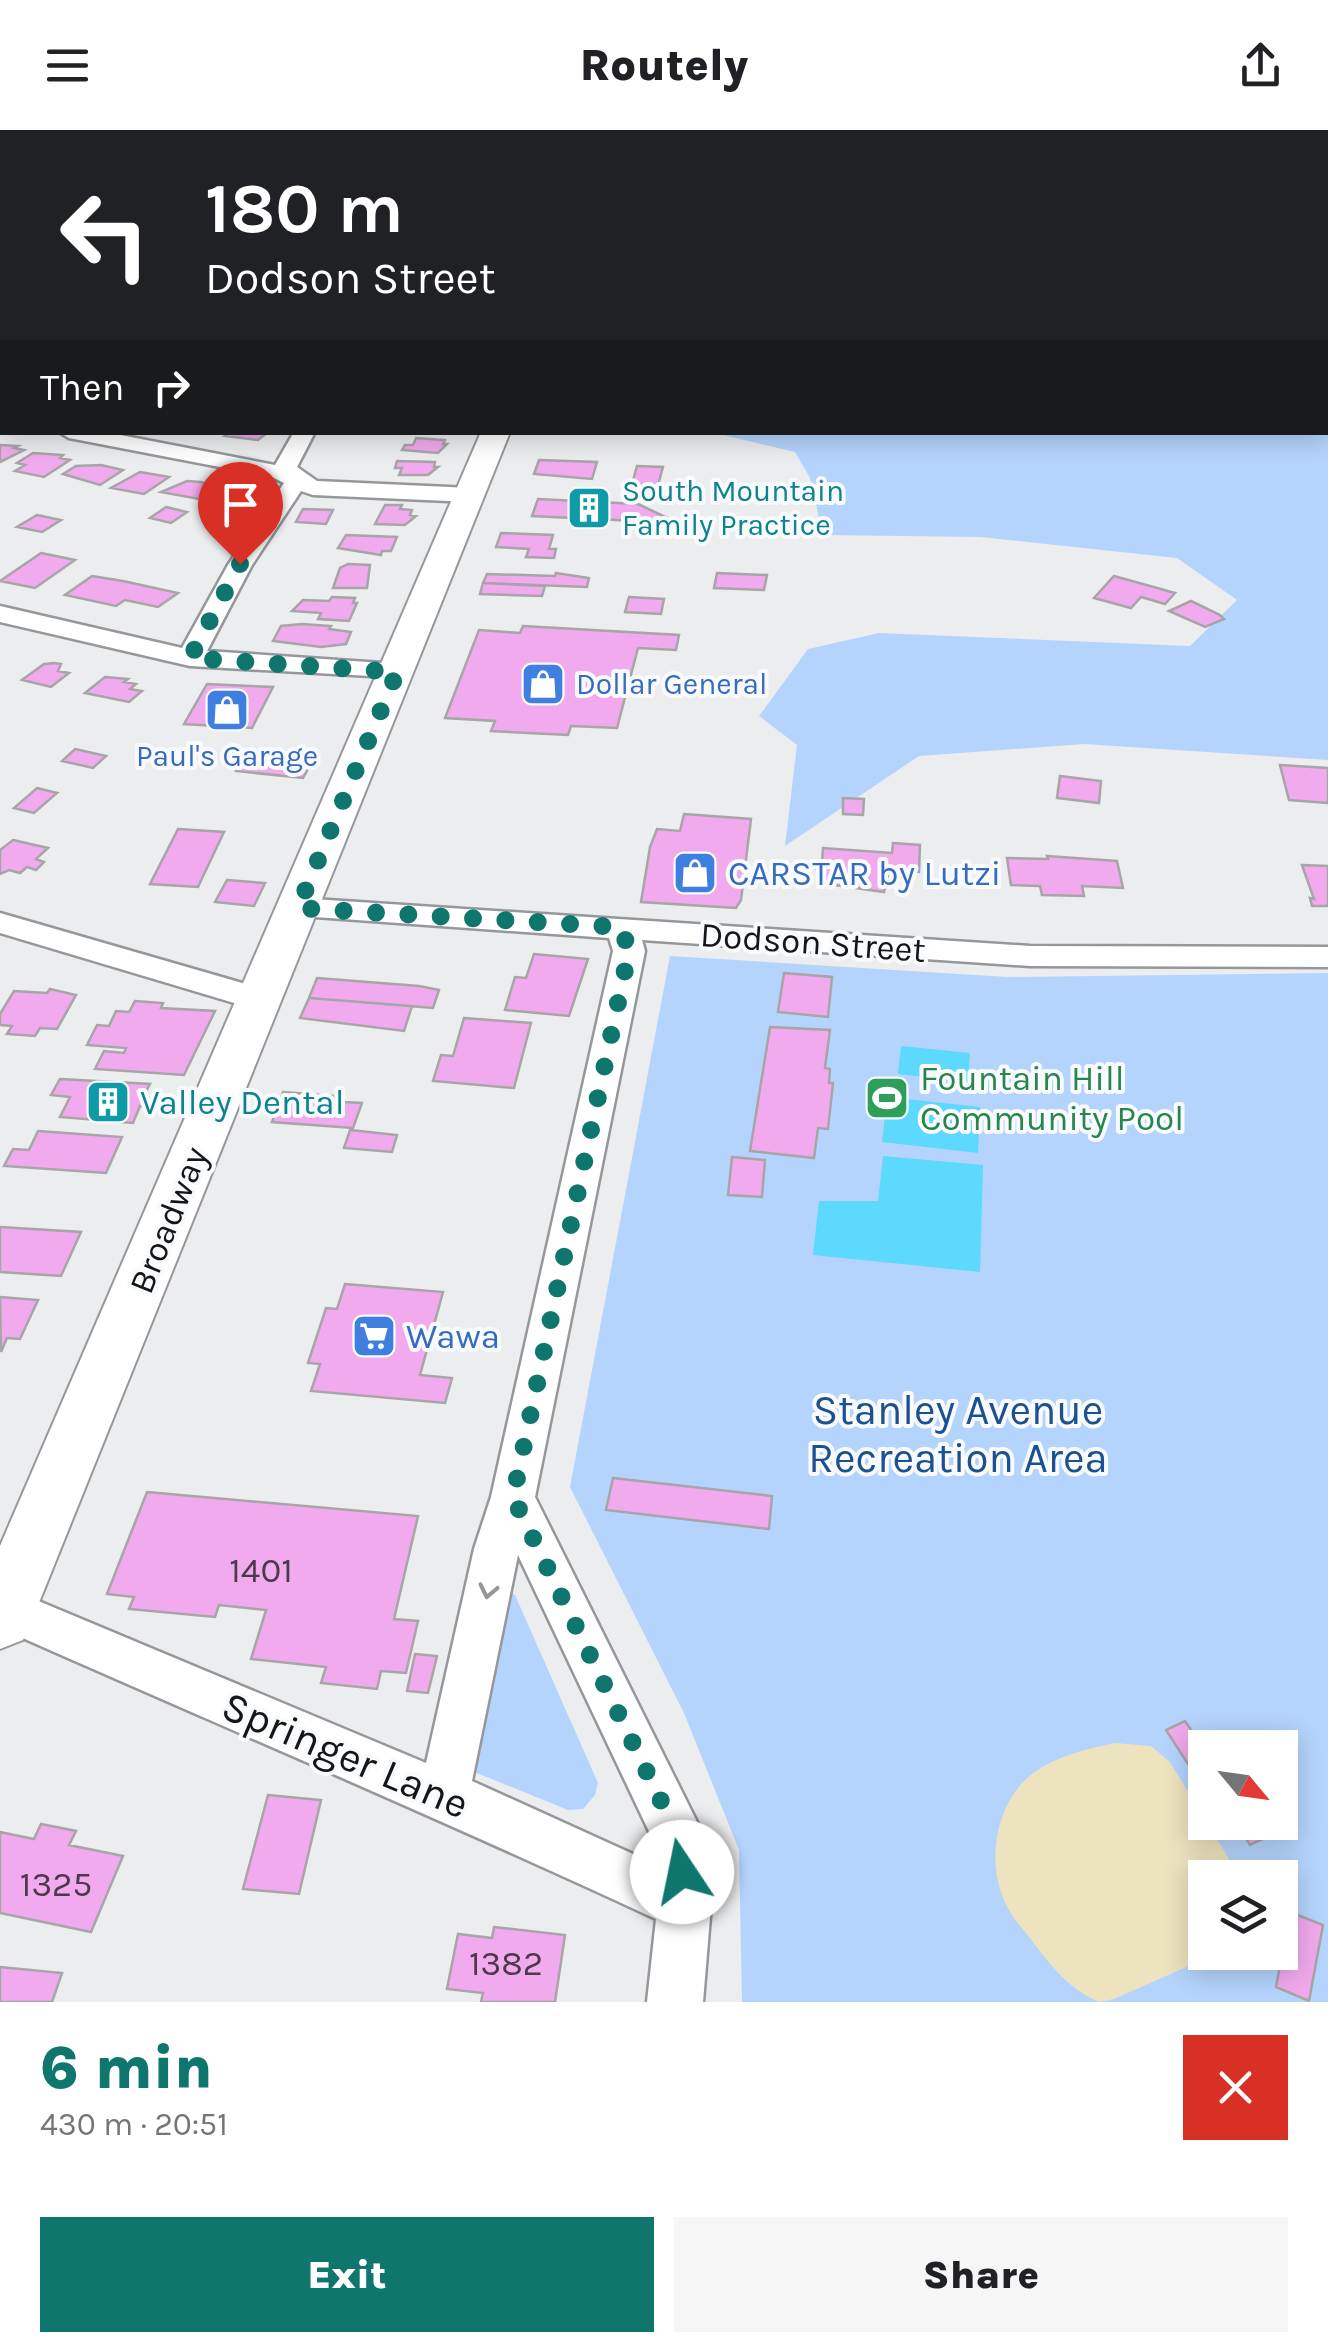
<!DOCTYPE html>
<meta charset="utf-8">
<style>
:root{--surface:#fff;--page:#f6f6f6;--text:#202124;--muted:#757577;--accent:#0f766e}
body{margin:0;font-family:Karla,sans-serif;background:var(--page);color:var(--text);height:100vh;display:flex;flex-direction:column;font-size:38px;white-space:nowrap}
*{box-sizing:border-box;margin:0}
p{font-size:32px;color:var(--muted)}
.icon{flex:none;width:55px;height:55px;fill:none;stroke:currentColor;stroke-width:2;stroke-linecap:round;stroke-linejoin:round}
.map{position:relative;height:1872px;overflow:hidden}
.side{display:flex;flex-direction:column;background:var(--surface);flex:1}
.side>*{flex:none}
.banner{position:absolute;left:0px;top:0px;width:1330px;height:305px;box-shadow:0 5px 25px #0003;background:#202124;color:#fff;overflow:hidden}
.needle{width:65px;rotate:119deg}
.tools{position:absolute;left:1188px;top:1600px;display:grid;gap:20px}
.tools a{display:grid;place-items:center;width:110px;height:110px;border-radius:0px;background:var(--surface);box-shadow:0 5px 25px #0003;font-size:50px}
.pin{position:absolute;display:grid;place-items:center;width:85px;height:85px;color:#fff;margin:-102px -42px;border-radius:50% 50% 50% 0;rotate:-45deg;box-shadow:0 0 10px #0007}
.pin .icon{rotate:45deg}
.me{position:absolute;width:110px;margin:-55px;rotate:349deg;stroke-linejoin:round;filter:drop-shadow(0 0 8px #0008)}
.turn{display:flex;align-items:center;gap:35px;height:210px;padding:0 40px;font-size:45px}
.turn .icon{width:130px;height:130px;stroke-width:2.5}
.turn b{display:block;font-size:70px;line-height:85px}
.then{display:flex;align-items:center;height:95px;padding:0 40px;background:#0003;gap:20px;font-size:38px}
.round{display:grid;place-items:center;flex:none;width:105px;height:105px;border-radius:0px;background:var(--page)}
.summary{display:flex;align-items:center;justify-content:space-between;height:170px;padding:0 40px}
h1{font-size:60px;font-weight:800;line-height:75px;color:var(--accent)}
.action{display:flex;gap:20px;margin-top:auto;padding:20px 40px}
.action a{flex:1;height:115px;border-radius:0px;background:var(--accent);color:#fff;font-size:40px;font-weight:800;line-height:115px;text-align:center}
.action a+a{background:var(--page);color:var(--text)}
header{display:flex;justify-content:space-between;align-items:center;height:130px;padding:0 40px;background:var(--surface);font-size:45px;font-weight:800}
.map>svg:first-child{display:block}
.green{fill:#b5d4fd;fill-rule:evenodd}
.sand{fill:#ede3be}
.water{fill:#5cd9fc}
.building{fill:#f1aaed;stroke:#a7a5a7;stroke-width:2.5}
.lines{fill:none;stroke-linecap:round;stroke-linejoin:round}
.street-casing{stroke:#95979a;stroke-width:5}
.secondary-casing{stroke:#95979a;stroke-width:4}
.street{fill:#fff;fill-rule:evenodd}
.secondary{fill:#fff;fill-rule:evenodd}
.oneway{stroke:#959696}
.route{stroke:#0f766e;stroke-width:18;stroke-dasharray:0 32.4}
.labels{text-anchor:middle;stroke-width:8;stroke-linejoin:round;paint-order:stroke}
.far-culture-label{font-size:30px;fill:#0d838f;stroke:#f8fafd;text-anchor:start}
.far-shop-label{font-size:30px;fill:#366cbe;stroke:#f8fafd;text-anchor:start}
.shop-label{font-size:35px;fill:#366cbe;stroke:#f8fafd;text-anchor:start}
.street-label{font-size:35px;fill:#141516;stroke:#f8fafd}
.leisure-label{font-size:35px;fill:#27864d;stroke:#f8fafd;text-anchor:start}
.culture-label{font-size:35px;fill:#0d838f;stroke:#f8fafd;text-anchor:start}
.near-number-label{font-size:35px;fill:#4b3a4c}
.near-park-label{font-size:42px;fill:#1c5091;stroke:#f8fafd}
.near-street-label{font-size:42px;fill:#141516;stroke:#f8fafd}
</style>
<header><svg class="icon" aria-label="menu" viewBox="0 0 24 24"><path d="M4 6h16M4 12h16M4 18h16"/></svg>Routely<svg class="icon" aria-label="share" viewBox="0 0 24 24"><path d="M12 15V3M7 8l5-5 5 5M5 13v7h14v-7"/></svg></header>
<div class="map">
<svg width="1328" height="1872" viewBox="0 0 1328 1872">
<rect width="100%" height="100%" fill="#ebedef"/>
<path class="green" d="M 1328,284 L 1328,630 L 1084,614 L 919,626 L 785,716 L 797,615 L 759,586 L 808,519 L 879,503 L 1190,516 L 1237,470 L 1177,428 L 981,407 L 823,405 L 810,348 L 795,322 L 715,303 L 1328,302 Z
M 670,826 L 1007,847 L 1328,843 L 1328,1872 L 742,1872 L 739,1720 L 684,1583 L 570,1357 ZM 1205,1618 L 1280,1618 L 1280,1692 L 1205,1692 ZM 1205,1748 L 1280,1748 L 1280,1822 L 1205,1822 Z
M 509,1462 L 515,1465 L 598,1653 L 595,1665 L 583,1679 L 568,1680 L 472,1641 Z"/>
<path class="sand" d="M 1115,1613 L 1151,1616 L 1170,1632 L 1240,1747 L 1205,1748 L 1205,1822 L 1218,1823 L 1114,1869 L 1099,1872 C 1068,1858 1052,1837 1032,1811 C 1025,1801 1015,1791 1009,1780 C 984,1737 994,1670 1036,1641 C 1060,1625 1087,1619 1115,1613 Z"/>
<path class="water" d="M 901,916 L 970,923 L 968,952 L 898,944 Z
M 887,967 L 980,977 L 978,1023 L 882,1012 Z
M 883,1026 L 983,1035 L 980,1142 L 813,1125 L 819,1071 L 878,1071 Z"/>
<path class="building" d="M 231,302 L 268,302 L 258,310 L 225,306 Z
M 416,308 L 445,310 L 443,314 L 447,314 L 438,323 L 402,320 L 405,315 L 413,315 Z
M 0,315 L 18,316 L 14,318 L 24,320 L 0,332 Z
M 33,323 L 63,325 L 60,328 L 70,330 L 44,347 L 15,341 L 25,335 L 17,333 Z
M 539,330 L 597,332 L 592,349 L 534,344 Z
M 397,331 L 435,332 L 434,337 L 438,337 L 428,345 L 399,345 L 402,338 L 395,338 Z
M 101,335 L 123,340 L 100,355 L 63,344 L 76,336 Z
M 637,336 L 663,337 L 658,355 L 632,354 Z
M 140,342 L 169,347 L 144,364 L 111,358 Z
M 187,351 L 201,352 L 216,357 L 199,369 L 161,362 Z
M 236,361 L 267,367 L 250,380 L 232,376 L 225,382 L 205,378 Z
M 538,369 L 638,374 L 678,393 L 532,386 Z
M 385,375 L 402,375 L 400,379 L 412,380 L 410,385 L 416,386 L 405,395 L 375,394 Z
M 166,377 L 187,382 L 171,393 L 150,388 Z
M 303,379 L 333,380 L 326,394 L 296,392 Z
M 37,385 L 61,390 L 42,402 L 17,397 Z
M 501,403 L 553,405 L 549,419 L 556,419 L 554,428 L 526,427 L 529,419 L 496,417 Z
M 346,405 L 397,407 L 391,421 L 382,421 L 381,425 L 338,418 Z
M 41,423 L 75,430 L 35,458 L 0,451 Z
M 348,434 L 370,435 L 367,458 L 333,458 L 340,438 Z
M 556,443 L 589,448 L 587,457 L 483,453 L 487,444 L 555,446 Z
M 717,443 L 767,445 L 764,460 L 714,458 Z
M 92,446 L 123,451 L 178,463 L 158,477 L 125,470 L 116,476 L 65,465 Z
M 1114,446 L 1150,456 L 1175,463 L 1165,474 L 1141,467 L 1131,478 L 1094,468 Z
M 483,453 L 545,456 L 542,466 L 480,464 Z
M 332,467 L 355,468 L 353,473 L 357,473 L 349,491 L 318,489 L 321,483 L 292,481 L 303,470 L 329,471 Z
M 629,467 L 664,469 L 661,484 L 625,482 Z
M 1191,471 L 1220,485 L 1224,489 L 1205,497 L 1169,481 Z
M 302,494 L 331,496 L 329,499 L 351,502 L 346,514 L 321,517 L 273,511 L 281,496 Z
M 523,496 L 679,505 L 676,520 L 638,518 L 617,598 L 571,596 L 568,605 L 491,601 L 495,591 L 445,588 L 479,500 L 520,503 Z
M 54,533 L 61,534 L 58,541 L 69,543 L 51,557 L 22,550 L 44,534 Z
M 105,547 L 128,549 L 124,552 L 136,554 L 130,559 L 142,561 L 129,572 L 85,563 Z
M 207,554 L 273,557 L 252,598 L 184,594 Z
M 75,619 L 106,626 L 93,638 L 62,631 Z
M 247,621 L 278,621 L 316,624 L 309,637 L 231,631 L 235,624 L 245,625 Z
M 231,631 L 309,637 L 303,648 L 236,641 L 238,637 L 228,637 Z
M 1280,635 L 1328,638 L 1328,673 L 1289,670 Z
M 1060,646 L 1101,651 L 1099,673 L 1057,668 Z
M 37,658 L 57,663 L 34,683 L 14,678 Z
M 843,668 L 864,669 L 863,685 L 843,684 Z
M 684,684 L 751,689 L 741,770 L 736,778 L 641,772 L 650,717 L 657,699 L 680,701 Z
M 178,699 L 224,702 L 198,757 L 150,754 Z
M 13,710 L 48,718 L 36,729 L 44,732 L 36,740 L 27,737 L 20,743 L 9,740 L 0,744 L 0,720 Z
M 893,713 L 920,715 L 919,742 L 885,740 L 884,746 L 888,746 L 884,762 L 820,753 L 821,739 L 816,739 L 816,732 L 822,733 L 823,718 L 892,723 Z
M 1047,726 L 1117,731 L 1123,758 L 1082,756 L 1084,766 L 1042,765 L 1040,756 L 1011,755 L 1007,728 L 1048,729 Z
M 1302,735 L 1328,736 L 1328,776 L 1312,776 L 1310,768 L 1314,769 Z
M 227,750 L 265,753 L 254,776 L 215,772 Z
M 534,824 L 588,829 L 569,886 L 505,880 L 515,847 L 526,848 Z
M 784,843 L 832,847 L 828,887 L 778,882 Z
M 317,848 L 419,856 L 439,860 L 433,878 L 309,868 Z
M 50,859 L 76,865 L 57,899 L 40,898 L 35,906 L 7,904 L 12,896 L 0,895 L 0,884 L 14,861 L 47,863 Z
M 309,868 L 412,876 L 404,901 L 300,888 Z
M 135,871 L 163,873 L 161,878 L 215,881 L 184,945 L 95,939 L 104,921 L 124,923 L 126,918 L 87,915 L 97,895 L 109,896 L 116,881 L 129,882 Z
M 464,888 L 531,893 L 514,958 L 433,951 L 441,925 L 453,926 Z
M 770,897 L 830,900 L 825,938 L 830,939 L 829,953 L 833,953 L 828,999 L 818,998 L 814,1028 L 750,1021 Z
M 60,949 L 150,954 L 143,967 L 150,968 L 146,977 L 140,976 L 133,993 L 60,987 L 70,967 L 51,965 Z
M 283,962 L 335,966 L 344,972 L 362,973 L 353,998 L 272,992 L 275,983 L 263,981 L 266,973 L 279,973 Z
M 350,1000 L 397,1005 L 392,1022 L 344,1018 Z
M 38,1001 L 122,1007 L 106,1043 L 4,1036 L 13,1019 L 29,1020 Z
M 732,1027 L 765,1030 L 762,1067 L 728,1065 Z
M 0,1097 L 81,1102 L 61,1146 L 0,1142 Z
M 345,1154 L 443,1162 L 420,1245 L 452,1248 L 445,1273 L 311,1261 L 320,1234 L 308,1233 L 326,1178 L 337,1179 Z
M 0,1167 L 38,1170 L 20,1209 L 7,1208 L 1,1222 Z
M 613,1348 L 772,1366 L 769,1399 L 606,1380 Z
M 147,1362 L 418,1386 L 394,1489 L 418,1491 L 406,1543 L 381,1541 L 377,1559 L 321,1553 L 326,1537 L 251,1529 L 266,1480 L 219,1475 L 215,1487 L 129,1479 L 134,1467 L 107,1464 Z
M 415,1524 L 437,1526 L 428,1563 L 407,1561 Z
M 1185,1591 L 1205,1620 L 1205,1660 L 1166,1600 Z
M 268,1665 L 321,1670 L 299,1764 L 243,1759 Z
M 1236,1692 L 1257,1692 L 1267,1707 L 1250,1715 Z
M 41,1694 L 76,1701 L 69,1715 L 123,1726 L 91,1802 L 0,1783 L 0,1702 L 34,1709 Z
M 1290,1782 L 1323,1795 L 1309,1871 L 1276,1857 Z
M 494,1797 L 565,1805 L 555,1872 L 481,1872 L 483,1863 L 447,1859 L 458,1804 L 492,1808 Z
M 0,1837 L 62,1843 L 52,1872 L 0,1872 Z"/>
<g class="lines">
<defs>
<path id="street" d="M 887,0 L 908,0 L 909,2 L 888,2 Z
M 1217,0 L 1243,0 L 1244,2 L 1218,2 Z
M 0,168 L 2,168 L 2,178 L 0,178 Z
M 0,283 L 2,283 L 2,296 L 0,296 Z
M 59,302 L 105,302 L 275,335 L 294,302 L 315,302 L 297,337 L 317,351 L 471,358 L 482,365 L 471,372 L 313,365 L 301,361 L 252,435 L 207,521 L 397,534 L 410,542 L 406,548 L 190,536 L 0,492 L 0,476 L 182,518 L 228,435 L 284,353 L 272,347 L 69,308 Z
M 298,768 L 1030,816 L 1328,817 L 1328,837 L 1030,836 L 642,810 L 645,821 L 535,1367 L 706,1710 L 711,1775 L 703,1872 L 647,1872 L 656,1789 C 439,1688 219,1595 0,1498 L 0,1459 L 5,1457 L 426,1633 L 474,1419 L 491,1367 L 613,821 L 609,808 L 287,785 L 282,778 L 287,771 ZM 518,1425 L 654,1712 L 655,1734 L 472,1651 Z
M 0,783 L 270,861 L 275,869 L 270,877 L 258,880 L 0,803 Z"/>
<path id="secondary" d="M 481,302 L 510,302 L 32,1490 L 23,1510 L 0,1519 L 0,1416 Z"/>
</defs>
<use href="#street" class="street-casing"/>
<use href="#secondary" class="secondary-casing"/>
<use href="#street" class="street"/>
<use href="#secondary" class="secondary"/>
</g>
<defs><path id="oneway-chevron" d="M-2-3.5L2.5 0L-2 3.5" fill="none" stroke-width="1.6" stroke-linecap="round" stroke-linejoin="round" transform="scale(2.5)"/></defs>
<use class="oneway" href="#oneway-chevron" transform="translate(488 1461) rotate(102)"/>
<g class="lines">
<path class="route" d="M 240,434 L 190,528 L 397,542 L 298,778 L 621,797 L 629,821 L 513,1367 L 680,1710 L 682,1742"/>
</g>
<defs>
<symbol id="building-square" viewBox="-11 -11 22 22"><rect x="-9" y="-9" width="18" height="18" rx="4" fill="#0f9aa8" stroke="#f8fafd"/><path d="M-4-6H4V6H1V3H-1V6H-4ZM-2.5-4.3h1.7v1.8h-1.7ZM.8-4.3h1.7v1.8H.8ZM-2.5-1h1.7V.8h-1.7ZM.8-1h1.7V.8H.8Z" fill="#fff"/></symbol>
<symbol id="shop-square" viewBox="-11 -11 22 22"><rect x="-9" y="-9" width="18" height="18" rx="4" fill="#3f7fe0" stroke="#f8fafd"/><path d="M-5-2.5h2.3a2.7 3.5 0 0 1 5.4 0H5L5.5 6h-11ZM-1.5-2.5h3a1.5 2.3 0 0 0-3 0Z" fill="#fff"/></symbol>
<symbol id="stadium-square" viewBox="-11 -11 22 22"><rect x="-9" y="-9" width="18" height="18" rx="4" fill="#2e9e5b" stroke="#f8fafd"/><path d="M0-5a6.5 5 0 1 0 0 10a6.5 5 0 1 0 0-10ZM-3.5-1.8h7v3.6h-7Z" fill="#fff"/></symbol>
<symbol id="supermarket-square" viewBox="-11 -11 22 22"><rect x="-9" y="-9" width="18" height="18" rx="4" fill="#3f7fe0" stroke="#f8fafd"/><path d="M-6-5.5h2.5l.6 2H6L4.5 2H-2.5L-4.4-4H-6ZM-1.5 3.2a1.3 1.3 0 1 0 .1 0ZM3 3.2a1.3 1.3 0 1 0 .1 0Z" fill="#fff"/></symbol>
</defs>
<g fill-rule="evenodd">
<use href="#building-square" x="564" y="353" width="50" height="50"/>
<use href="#shop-square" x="518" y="529" width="50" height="50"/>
<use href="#shop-square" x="202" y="555" width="50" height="50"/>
<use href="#shop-square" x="670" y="718" width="50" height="50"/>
<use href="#stadium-square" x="862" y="943" width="50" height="50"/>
<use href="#building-square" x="83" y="947" width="50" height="50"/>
<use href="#supermarket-square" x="349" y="1181" width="50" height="50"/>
</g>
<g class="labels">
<g class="far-culture-label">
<text x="622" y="371">South Mountain<tspan x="622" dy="34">Family Practice</tspan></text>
</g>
<g class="far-shop-label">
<text x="576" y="564">Dollar General</text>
<text x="227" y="636" text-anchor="middle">Paul's Garage</text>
</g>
<g class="shop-label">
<text x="728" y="755">CARSTAR by Lutzi</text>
<text x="406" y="1218">Wawa</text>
</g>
<g class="street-label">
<text transform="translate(813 812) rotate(4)" y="12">Dodson Street</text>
<text transform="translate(168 1090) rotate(-68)" y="12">Broadway</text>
</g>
<g class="leisure-label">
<text x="920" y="960">Fountain Hill<tspan x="920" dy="40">Community Pool</tspan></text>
</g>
<g class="culture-label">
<text x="140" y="984">Valley Dental</text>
</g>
<g class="near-number-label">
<text x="261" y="1452">1401</text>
<text x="56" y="1766">1325</text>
<text x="506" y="1845">1382</text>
</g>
<g class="near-park-label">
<text x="958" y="1294">Stanley Avenue<tspan x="958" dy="48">Recreation Area</tspan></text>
</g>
<g class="near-street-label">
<text transform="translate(346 1624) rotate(23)" y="15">Springer Lane</text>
</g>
</g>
</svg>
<div class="tools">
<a><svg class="needle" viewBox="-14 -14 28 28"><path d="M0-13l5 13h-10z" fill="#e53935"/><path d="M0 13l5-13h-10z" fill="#757577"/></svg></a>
<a><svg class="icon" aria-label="layers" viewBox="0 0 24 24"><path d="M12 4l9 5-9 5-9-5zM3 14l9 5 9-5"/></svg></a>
</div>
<div class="pin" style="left:240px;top:434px;background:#d93025"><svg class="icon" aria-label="arrive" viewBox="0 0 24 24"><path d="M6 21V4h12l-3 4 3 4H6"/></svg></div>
<svg class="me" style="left:682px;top:1742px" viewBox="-20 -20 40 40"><circle r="19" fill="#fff"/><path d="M0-13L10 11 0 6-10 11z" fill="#0f766e"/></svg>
<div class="banner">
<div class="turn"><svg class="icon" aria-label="left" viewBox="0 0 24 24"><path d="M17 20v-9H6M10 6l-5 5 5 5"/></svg><div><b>180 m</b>Dodson Street</div></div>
<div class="then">Then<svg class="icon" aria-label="right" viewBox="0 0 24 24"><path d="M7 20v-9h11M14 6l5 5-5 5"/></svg></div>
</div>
</div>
<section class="side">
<div class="summary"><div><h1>6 min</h1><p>430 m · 20:51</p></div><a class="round" style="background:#d93025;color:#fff"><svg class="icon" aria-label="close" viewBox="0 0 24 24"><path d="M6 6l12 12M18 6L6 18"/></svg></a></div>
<div class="action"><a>Exit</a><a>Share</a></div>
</section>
